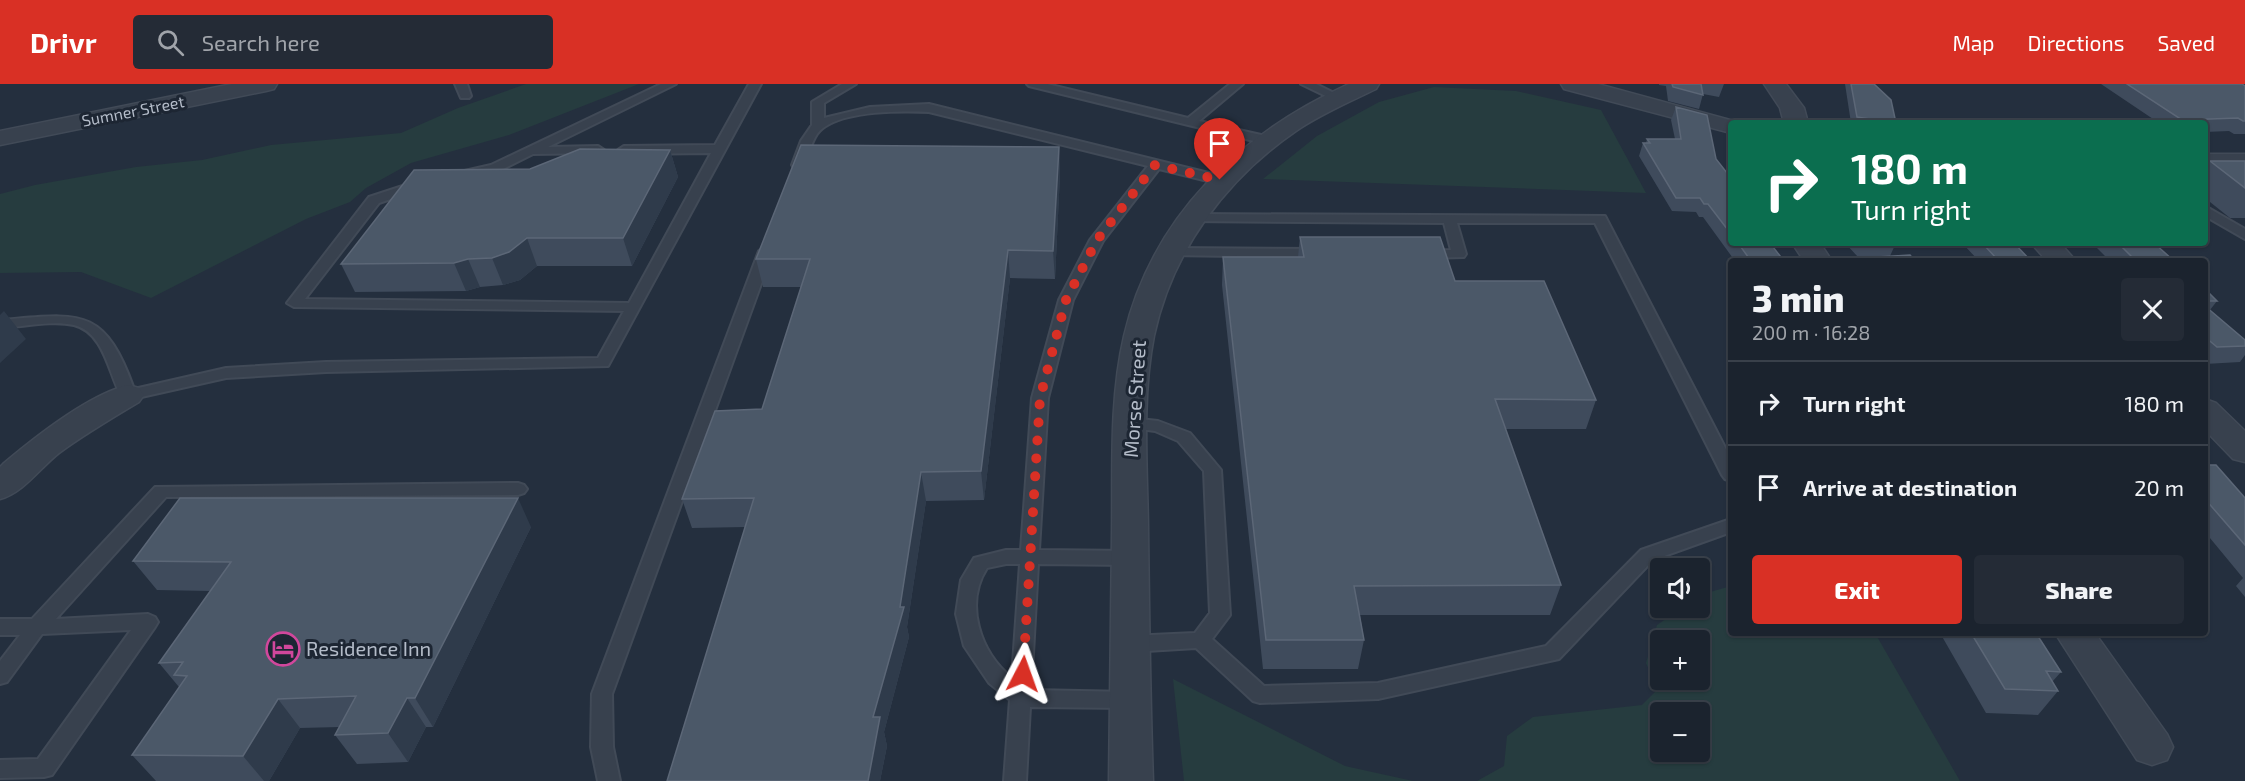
<!DOCTYPE html>
<meta charset="utf-8">
<style>
:root{--surface:#1b232e;--page:#242b36;--text:#f1f3f6;--muted:#a0a4aa;--line:#39404a;--accent:#d93025}
body{margin:0;font-family:"Exo 2",sans-serif;background:var(--page);color:var(--text);height:100vh;display:flex;flex-direction:column;font-size:22px;white-space:nowrap}
*{box-sizing:border-box;margin:0}
p{font-size:20px;color:var(--muted)}
.icon{flex:none;width:33px;height:33px;fill:none;stroke:currentColor;stroke-width:2;stroke-linecap:round;stroke-linejoin:round}
.map{position:relative;flex:1;overflow:hidden}
.details{position:absolute;left:1728px;top:174px;width:480px;height:378px;display:flex;flex-direction:column;background:var(--surface);border-radius:6px;box-shadow:0 2px 4px #0004,0 0 0 2px var(--line)}
.details>*{flex:none}
.hud{position:absolute;left:1728px;top:36px;width:480px;height:126px;border-radius:6px;box-shadow:0 2px 4px #0004,0 0 0 2px var(--line);background:#0b6e4f;color:#fff;overflow:hidden}
.fabs{position:absolute;left:1650px;top:474px;display:grid;gap:12px}
.fabs a{display:grid;place-items:center;width:60px;height:60px;border-radius:6px;background:var(--surface);box-shadow:0 2px 4px #0004,0 0 0 2px var(--line);font-size:30px}
.pin{position:absolute;display:grid;place-items:center;width:51px;height:51px;color:#fff;margin:-62px -26px;border-radius:50% 50% 50% 0;rotate:-45deg;box-shadow:0 0 6px #0007}
.pin .icon{rotate:45deg}
.me{position:absolute;width:66px;margin:-33px;rotate:4deg;stroke-linejoin:round;filter:drop-shadow(0 0 4px #0008)}
.turn{display:flex;align-items:center;gap:21px;height:126px;padding:0 24px;font-size:27px}
.turn .icon{width:78px;height:78px;stroke-width:2.5}
.turn b{display:block;font-size:42px;line-height:51px}
.round{display:grid;place-items:center;flex:none;width:63px;height:63px;border-radius:6px;background:var(--page)}
.head{display:flex;align-items:center;justify-content:space-between;height:102px;padding:0 24px}
h1{font-size:36px;font-weight:800;line-height:45px}
.cta{display:flex;gap:12px;margin-top:auto;padding:12px 24px}
.cta a{flex:1;height:69px;border-radius:6px;background:var(--accent);color:#fff;font-size:24px;font-weight:800;line-height:69px;text-align:center}
.cta a+a{background:var(--page);color:var(--text)}
ul{padding:0;list-style:none}
li{display:flex;align-items:center;gap:18px;height:84px;padding:0 24px;border-top:2px solid var(--line)}
li div{flex:1}
li b{display:block;font-size:22px}
li em{font-style:normal}
header{display:flex;align-items:center;gap:36px;box-sizing:border-box;height:84px;padding:0 30px;background:var(--accent);color:#fff}
header strong{font-size:28px}
nav{display:flex;gap:33px;margin-inline-start:auto;font-size:21px}
.search{width:420px;height:54px;background:var(--page);display:flex;align-items:center;gap:15px;box-sizing:border-box;padding:0 21px;border-radius:6px;color:var(--muted);font-size:22px}
.map>svg:first-child{display:block}
.green{fill:#263c3f;fill-rule:evenodd}
.lines{fill:none;stroke-linecap:round;stroke-linejoin:round}
.service-casing{stroke:#414a57;stroke-width:4}
.minor-casing{stroke:#414a57;stroke-width:3}
.tertiary-casing{stroke:#414a57;stroke-width:3}
.service{fill:#38414e;fill-rule:evenodd}
.minor{fill:#38414e;fill-rule:evenodd}
.tertiary{fill:#38414e;fill-rule:evenodd}
.wall{fill:#3f4b5c}
.shaded-wall{fill:#2f3b4b}
.building{fill:#4b5868;stroke:#5c6777;stroke-width:1.5}
.route{stroke:#d93025;stroke-width:10;stroke-dasharray:0 18}
.labels{text-anchor:middle;stroke-width:6;stroke-linejoin:round;paint-order:stroke}
.far-street-label{font-size:16px;fill:#b4bcc9;stroke:#1d2633}
.street-label{font-size:20px;fill:#b4bcc9;stroke:#1d2633}
.poi-label{font-size:20px;fill:#b4bcc9;stroke:#1d2633;text-anchor:start}
</style>
<header>
<strong>Drivr</strong>
<div class="search"><svg class="icon" aria-label="search" viewBox="0 0 24 24"><circle cx="10" cy="10" r="6"/><path d="M15 15l6 6"/></svg>Search here</div>
<nav><a>Map</a><a>Directions</a><a>Saved</a></nav>
</header>
<div class="map">
<svg width="2245" height="697" viewBox="0 0 2245 697">
<rect width="100%" height="100%" fill="#242f3e"/>
<path class="green" d="M 526,0 L 639,0 L 509,51 L 411,79 L 366,104 L 350,118 L 306,135 L 151,214 L 81,188 L 0,189 L 0,110 L 35,101 L 136,83 L 202,76 L 271,61 L 401,49 L 458,24 Z
M 1434,3 L 1516,7 L 1601,26 L 1646,109 L 1263,95 L 1317,52 L 1379,18 Z
M 1731,502 L 1731,549 L 1875,549 L 1960,697 L 1477,697 L 1504,682 L 1507,652 L 1533,633 L 1642,621 L 1658,605 L 1646,579 L 1657,541 L 1682,524 L 1700,524 L 1700,512 L 1703,510 ZM 1700,556 L 1700,596 L 1660,596 L 1660,556 ZM 1700,628 L 1700,668 L 1660,668 L 1660,628 Z
M 1173,595 L 1345,682 L 1413,697 L 1184,697 Z"/>
<g class="lines">
<defs>
<path id="service" d="M 455,0 L 467,0 L 471,12 L 469,14 L 461,14 Z
M 661,0 L 676,0 L 548,63 L 598,62 L 604,66 L 602,69 L 533,70 L 499,87 L 464,95 L 458,91 L 460,88 L 491,81 Z
M 749,0 L 761,0 L 608,282 L 326,288 L 226,294 L 128,316 C 110,311 111,250 74,241 C 51,236 23,243 0,244 L 0,236 C 79,230 104,221 134,305 L 226,284 L 326,278 L 598,274 L 624,227 L 294,223 L 287,219 L 369,113 L 418,97 L 423,98 L 424,101 L 423,104 L 379,119 L 305,215 L 629,219 L 711,69 L 624,70 L 618,66 L 624,62 L 715,61 Z
M 842,0 L 856,0 L 824,19 L 824,34 L 870,23 L 929,20 L 1225,93 L 1226,96 L 1220,100 L 1159,85 L 1103,157 L 1073,216 L 1048,314 L 1039,466 L 1130,467 L 1136,469 L 1139,474 L 1136,479 L 1130,481 L 1038,480 L 1031,606 L 1130,608 L 1137,610 L 1140,616 L 1137,622 L 1130,624 L 1030,623 L 1026,697 L 1004,697 L 1010,616 L 989,599 L 964,562 L 956,530 L 961,496 L 974,474 L 1006,466 L 1021,466 L 1032,314 L 1059,216 L 1090,156 L 1148,82 L 929,28 C 902,27 835,26 817,50 C 810,60 809,73 802,84 L 794,84 L 792,81 L 801,57 L 812,41 L 812,18 ZM 1006,480 L 1020,480 L 1012,594 C 980,568 964,520 987,484 Z
M 1027,0 L 1047,0 L 1188,34 L 1230,0 L 1243,0 L 1199,37 L 1270,53 L 1272,56 L 1266,60 L 1029,2 Z
M 1301,0 L 1316,0 L 1342,13 L 1340,15 L 1332,15 Z
M 2205,122 L 2245,145 L 2245,155 L 2205,132 Z
M 1193,130 L 1605,132 L 1731,375 L 1731,397 L 1725,395 L 1722,391 L 1595,139 L 1457,139 L 1466,170 L 1464,173 L 1425,174 L 1418,170 L 1420,167 L 1451,166 L 1444,139 L 1188,137 L 1186,134 Z
M 766,163 L 773,167 L 612,610 L 613,663 L 620,697 L 598,697 L 591,663 L 592,610 L 759,167 Z
M 1172,164 L 1318,165 L 1325,169 L 1318,173 L 1167,171 L 1165,168 Z
M 1130,334 L 1158,337 L 1190,349 L 1221,386 L 1230,531 L 1212,555 L 1264,602 L 1378,599 L 1546,562 L 1641,466 L 1731,435 L 1731,448 L 1653,476 L 1559,575 L 1378,615 L 1260,619 L 1253,617 L 1196,564 L 1130,568 L 1123,566 L 1120,560 L 1123,554 L 1130,552 L 1195,549 L 1210,529 L 1204,387 L 1178,357 L 1155,347 L 1124,343 L 1122,339 L 1124,335 Z
M 518,399 L 524,401 L 527,405 L 524,409 L 518,411 L 166,413 L 56,535 L 148,530 L 155,533 L 158,538 L 155,543 L 52,691 L 44,693 L 0,694 L 0,676 L 38,675 L 131,546 L 42,550 L 7,598 L 0,600 L 0,577 L 20,551 L 0,551 L 0,535 L 32,535 L 155,403 Z"/>
<path id="minor" d="M 1764,0 L 1786,0 L 1804,24 L 1808,39 L 1784,39 L 1780,24 Z
M 1792,159 L 1820,159 L 1832,177 L 1804,177 Z
M 2031,159 L 2060,159 L 2076,177 L 2047,177 Z
M 128,301 L 139,304 L 144,311 L 139,318 C 112,334 85,350 59,369 C 40,384 23,409 0,415 L 0,383 L 3,380 C 35,353 88,311 128,301 Z
M 2205,315 L 2216,319 L 2245,347 L 2245,378 L 2233,375 L 2205,346 Z
M 2055,549 L 2095,549 L 2167,650 L 2173,663 L 2167,676 L 2152,681 L 2137,676 Z"/>
<path id="tertiary" d="M 232,0 L 277,0 L 274,5 L 266,7 L 0,61 L 0,47 Z
M 1349,0 L 1379,0 L 1376,5 C 1349,18 1321,30 1296,47 C 1226,95 1172,167 1154,252 C 1142,313 1147,380 1148,442 C 1149,527 1150,612 1153,697 L 1109,697 C 1110,615 1111,533 1112,451 C 1113,386 1109,316 1124,252 C 1152,132 1241,49 1349,0 Z
M 1561,0 L 1598,0 L 1741,39 L 1731,39 L 1731,49 L 1564,5 Z
M 2205,70 L 2245,70 L 2245,84 L 2205,84 Z"/>
</defs>
<use href="#service" class="service-casing"/>
<use href="#minor" class="minor-casing"/>
<use href="#tertiary" class="tertiary-casing"/>
<use href="#service" class="service"/>
<use href="#minor" class="minor"/>
<use href="#tertiary" class="tertiary"/>
</g>
<path class="wall" d="M 1659,0 L 1724,0 L 1719,13 L 1703,10 L 1699,25 L 1668,17 L 1666,2 L 1659,1 Z
M 1845,0 L 1874,0 L 1896,39 L 1851,39 Z
M 2101,0 L 2242,0 L 2245,2 L 2245,50 L 2234,50 L 2229,47 L 2205,48 L 2205,39 L 2159,39 Z
M 1676,23 L 1731,94 L 1731,159 L 1770,159 L 1784,177 L 1735,177 L 1703,133 L 1699,133 L 1696,128 L 1672,127 L 1639,72 L 1643,59 L 1646,59 L 1647,55 L 1675,55 L 1671,36 Z
M 1059,63 L 1060,90 L 1055,195 L 1010,194 L 984,416 L 926,417 L 907,543 L 909,553 L 884,648 L 887,662 L 880,697 L 667,697 L 745,443 L 692,444 L 682,415 L 762,325 L 801,203 L 763,203 L 756,175 Z
M 670,66 L 678,93 L 632,182 L 537,182 L 520,196 L 503,201 L 480,203 L 466,207 L 355,208 L 341,180 L 530,85 Z
M 2210,77 L 2245,77 L 2245,134 L 2230,134 L 2205,114 L 2205,85 Z
M 1300,153 L 1455,197 L 1596,316 L 1586,345 L 1505,345 L 1561,501 L 1550,531 L 1360,531 L 1364,556 L 1358,585 L 1263,585 L 1222,201 L 1223,173 L 1298,173 Z
M 1845,159 L 1896,159 L 1890,172 L 1858,173 Z
M 1962,159 L 2014,159 L 2031,177 L 1979,177 Z
M 2101,159 L 2154,159 L 2174,177 L 2110,177 L 2097,164 Z
M 2205,205 L 2217,217 L 2210,226 L 2245,256 L 2245,271 L 2240,278 L 2205,280 Z
M 2205,381 L 2245,414 L 2245,513 L 2236,502 L 2243,494 L 2205,448 Z
M 531,443 L 433,643 L 426,643 L 408,678 L 357,680 L 335,651 L 340,643 L 300,644 L 269,697 L 156,697 L 132,671 L 179,603 L 159,579 L 211,507 L 157,506 L 133,477 Z
M 1940,549 L 2036,549 L 2061,588 L 2052,598 L 2058,607 L 2038,631 L 1986,629 Z"/>
<path class="shaded-wall" d="M 1059,63 L 1060,90 L 1055,195 L 1053,167 Z
M 670,66 L 678,93 L 632,182 L 623,154 Z
M 527,154 L 537,182 L 520,196 L 503,201 L 492,174 Z
M 1008,166 L 1010,194 L 984,416 L 981,387 Z
M 468,175 L 480,203 L 466,207 L 454,179 Z
M 4,227 L 26,255 L 0,279 L 0,231 Z
M 921,388 L 926,417 L 907,543 L 909,553 L 884,648 L 887,662 L 880,697 L 868,697 L 873,633 L 900,523 Z
M 518,414 L 531,443 L 433,643 L 415,614 Z
M 407,614 L 426,643 L 408,678 L 388,649 Z
M 278,615 L 300,644 L 269,697 L 264,697 L 243,672 Z"/>
<path class="building" d="M 1672,0 L 1701,0 L 1703,11 L 1673,3 Z
M 1851,0 L 1874,0 L 1891,16 L 1896,39 L 1857,33 Z
M 2127,0 L 2242,0 L 2245,2 L 2245,37 L 2243,37 L 2238,34 L 2182,36 Z
M 1676,23 L 1707,31 L 1716,75 L 1731,94 L 1731,150 L 1708,120 L 1704,120 L 1700,114 L 1676,114 L 1643,59 L 1650,59 L 1647,55 L 1681,55 Z
M 801,61 L 1059,63 L 1053,167 L 1008,166 L 981,387 L 921,388 L 900,523 L 904,523 L 873,633 L 880,633 L 868,697 L 667,697 L 754,414 L 682,415 L 715,327 L 762,325 L 810,175 L 756,175 Z
M 580,65 L 670,66 L 623,154 L 527,154 L 509,168 L 492,174 L 468,175 L 454,179 L 341,180 L 414,86 L 530,85 Z
M 2210,77 L 2245,77 L 2245,104 Z
M 1300,153 L 1440,153 L 1455,197 L 1544,197 L 1596,316 L 1495,315 L 1561,501 L 1354,502 L 1364,556 L 1266,556 L 1223,173 L 1304,173 Z
M 1738,159 L 1770,159 L 1784,177 L 1751,177 Z
M 1982,159 L 2014,159 L 2031,177 L 1999,177 Z
M 2118,159 L 2154,159 L 2174,177 L 2136,177 Z
M 1910,171 L 1915,177 L 1883,177 L 1878,173 Z
M 2205,205 L 2217,217 L 2205,217 Z
M 2205,222 L 2245,256 L 2245,262 L 2217,263 L 2205,253 Z
M 2205,381 L 2216,381 L 2245,414 L 2245,461 L 2205,415 Z
M 180,414 L 518,414 L 415,614 L 407,614 L 388,649 L 335,651 L 356,612 L 278,615 L 243,672 L 132,671 L 187,592 L 174,591 L 183,578 L 159,579 L 231,478 L 133,477 Z
M 1971,549 L 2036,549 L 2061,588 L 2046,587 L 2058,607 L 2005,605 Z"/>
<g class="lines">
<path class="route" d="M 1023,590 L 1040,314 L 1066,216 L 1097,156 L 1155,81 L 1220,96"/>
</g>
<defs>
<symbol id="hotel-ring" viewBox="-11 -11 22 22"><circle r="9.5" fill="#1d2633" stroke="#d1479c" stroke-width="1.5"/><path d="M-6-4.5h1.5V1H6V5H4.5V3h-9V5H-6ZM-4 0a1.8 1.8 0 1 1 3.6 0ZM.5 0V-2.5h3Q6-2.5 6 0Z" fill="#d1479c"/></symbol>
</defs>
<g fill-rule="evenodd">
<use href="#hotel-ring" x="264" y="546" width="38" height="38"/>
</g>
<g class="labels">
<g class="far-street-label">
<text transform="translate(133 27) rotate(-11)" y="6">Sumner Street</text>
</g>
<g class="street-label">
<text transform="translate(1135 315) rotate(-86)" y="7">Morse Street</text>
</g>
<g class="poi-label">
<text x="306" y="572">Residence Inn</text>
</g>
</g>
</svg>
<div class="fabs">
<a><svg class="icon" aria-label="sound" viewBox="0 0 24 24"><path d="M4 9h4l5-4v14l-5-4H4zM17 9q2 3 0 6"/></svg></a>
<a>+</a>
<a>−</a>
</div>
<div class="pin" style="left:1220px;top:96px;background:#d93025"><svg class="icon" aria-label="arrive" viewBox="0 0 24 24"><path d="M6 21V4h12l-3 4 3 4H6"/></svg></div>
<svg class="me" style="left:1023px;top:590px" viewBox="-20 -20 40 40"><path d="M0-17L14 15 0 8-14 15z" fill="#d93025" stroke="#fff" stroke-width="4"/></svg>
<div class="hud">
<div class="turn"><svg class="icon" aria-label="right" viewBox="0 0 24 24"><path d="M7 20v-9h11M14 6l5 5-5 5"/></svg><div><b>180 m</b>Turn right</div></div>
</div>
<section class="details">
<div class="head"><div><h1>3 min</h1><p>200 m · 16:28</p></div><a class="round"><svg class="icon" aria-label="close" viewBox="0 0 24 24"><path d="M6 6l12 12M18 6L6 18"/></svg></a></div>
<ul>
<li><svg class="icon" aria-label="right" viewBox="0 0 24 24"><path d="M7 20v-9h11M14 6l5 5-5 5"/></svg><div><b>Turn right</b></div><em>180 m</em></li>
<li><svg class="icon" aria-label="arrive" viewBox="0 0 24 24"><path d="M6 21V4h12l-3 4 3 4H6"/></svg><div><b>Arrive at destination</b></div><em>20 m</em></li>
</ul>
<div class="cta"><a>Exit</a><a>Share</a></div>
</section>
</div>
